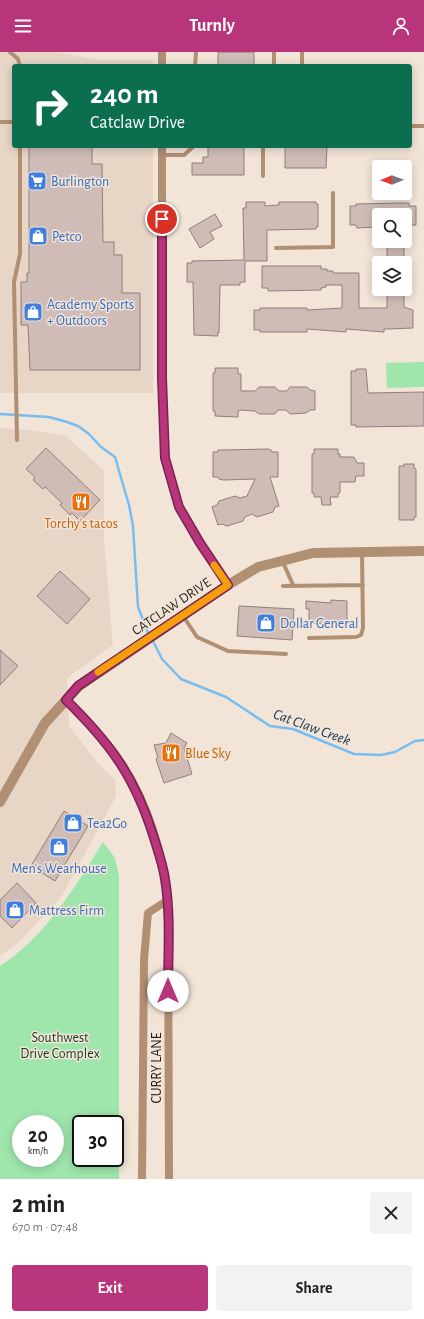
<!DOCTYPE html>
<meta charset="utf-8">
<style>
:root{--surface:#fff;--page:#f2f2f2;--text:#222;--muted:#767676;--accent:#b8357c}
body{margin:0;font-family:"Alegreya Sans",sans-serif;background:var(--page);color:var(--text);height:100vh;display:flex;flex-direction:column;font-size:15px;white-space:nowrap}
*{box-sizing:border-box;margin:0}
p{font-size:13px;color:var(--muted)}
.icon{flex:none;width:22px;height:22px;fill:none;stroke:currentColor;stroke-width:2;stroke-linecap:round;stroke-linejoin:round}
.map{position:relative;height:1127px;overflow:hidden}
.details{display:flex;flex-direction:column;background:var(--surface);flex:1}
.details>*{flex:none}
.guide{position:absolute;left:12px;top:12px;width:400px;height:84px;border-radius:4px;box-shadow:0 2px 10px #0003;background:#0b6e4f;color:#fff;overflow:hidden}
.needle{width:26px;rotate:269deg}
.tools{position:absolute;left:372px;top:108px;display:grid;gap:8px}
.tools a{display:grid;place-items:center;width:40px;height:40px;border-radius:4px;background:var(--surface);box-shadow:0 2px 10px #0003;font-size:20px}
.speed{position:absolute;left:12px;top:1063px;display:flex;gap:8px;font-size:20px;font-weight:700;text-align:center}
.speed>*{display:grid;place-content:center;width:52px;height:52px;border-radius:50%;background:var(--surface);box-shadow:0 2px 10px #0003;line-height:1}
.speed small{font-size:10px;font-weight:400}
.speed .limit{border:2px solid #111;border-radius:6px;background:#fff;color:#111}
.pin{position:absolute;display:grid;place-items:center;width:34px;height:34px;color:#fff;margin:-17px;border:2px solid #fff;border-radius:50%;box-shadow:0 1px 4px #0007}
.me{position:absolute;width:44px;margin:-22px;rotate:0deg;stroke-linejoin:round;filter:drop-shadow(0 0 3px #0008)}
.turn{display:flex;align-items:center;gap:14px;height:84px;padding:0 12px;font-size:18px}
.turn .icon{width:52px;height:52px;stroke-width:2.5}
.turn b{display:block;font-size:28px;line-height:34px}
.round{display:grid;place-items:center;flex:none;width:42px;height:42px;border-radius:4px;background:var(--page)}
.summary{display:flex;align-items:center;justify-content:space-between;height:68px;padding:0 12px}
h1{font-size:24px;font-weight:700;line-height:30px}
.primary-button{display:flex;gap:8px;margin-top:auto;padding:8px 12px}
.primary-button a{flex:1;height:46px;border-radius:4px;background:var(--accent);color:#fff;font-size:16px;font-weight:700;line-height:46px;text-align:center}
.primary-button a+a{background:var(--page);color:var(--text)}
header{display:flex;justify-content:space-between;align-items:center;height:52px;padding:0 12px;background:var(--accent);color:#fff;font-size:18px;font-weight:700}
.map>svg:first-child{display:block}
.commercial{fill:#e7d5c6}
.green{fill:#9fe6ad;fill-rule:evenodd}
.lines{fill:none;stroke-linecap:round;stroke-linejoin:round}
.stream{stroke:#78bdf2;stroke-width:2.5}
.building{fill:#cfbcb7;stroke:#917f7a}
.service{stroke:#b18f72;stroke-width:4}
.minor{stroke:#b18f72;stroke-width:8}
.tertiary{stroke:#b18f72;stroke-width:10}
.route-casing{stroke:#782251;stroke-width:10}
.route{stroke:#b8357c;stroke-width:7}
.slow{stroke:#f59e0b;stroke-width:7}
.labels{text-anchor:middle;stroke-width:3;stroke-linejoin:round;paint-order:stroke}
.shop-label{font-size:14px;fill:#366cbe;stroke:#f2e4d7;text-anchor:start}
.food-label{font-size:14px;fill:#c56008;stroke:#f2e4d7}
.street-label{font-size:14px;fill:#241f1a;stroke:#f2e4d7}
.park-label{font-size:14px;fill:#183c21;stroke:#f2e4d7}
.water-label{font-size:15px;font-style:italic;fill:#0f3650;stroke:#f2e4d7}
</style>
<header><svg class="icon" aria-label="menu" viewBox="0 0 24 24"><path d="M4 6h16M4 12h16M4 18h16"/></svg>Turnly<svg class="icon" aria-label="person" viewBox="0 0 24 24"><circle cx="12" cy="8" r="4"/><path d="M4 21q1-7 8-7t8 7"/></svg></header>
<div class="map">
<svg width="424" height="1127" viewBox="0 0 424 1127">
<rect width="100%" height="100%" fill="#f2e4d7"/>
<path class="commercial" d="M 0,0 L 57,0 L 99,8 L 153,8 L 153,14 L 14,14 L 14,94 L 153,94 L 153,341 L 0,341 Z
M 0,376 L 30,378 L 66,384 L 104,419 L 104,488 L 113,593 L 67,626 L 69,674 L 96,709 L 115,728 L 116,744 L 62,844 L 19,890 L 0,904 Z"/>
<path class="green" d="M 424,310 L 424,335 L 387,336 L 386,311 Z
M 103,790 L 115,806 L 119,824 L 119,1127 L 0,1127 L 0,914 C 46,884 75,835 103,790 ZM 21,1072 L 55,1072 L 55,1106 L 21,1106 ZM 81,1072 L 115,1072 L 115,1106 L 81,1106 Z"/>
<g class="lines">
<path class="stream" d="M 0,362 L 49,365 L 67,370 L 78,374 L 89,382 L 101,395 L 115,405 L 129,453 L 133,474 L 138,555 L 149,583
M 152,587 L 162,607 L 181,627 L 226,645 L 270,674 L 293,677 L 354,702 L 381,703 L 395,700 L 415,689 L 424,688"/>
</g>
<path class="building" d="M 218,0 L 254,0 L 254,14 L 218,14 Z
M 29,94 L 92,94 L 92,112 L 102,112 L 103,190 L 114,190 L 114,203 L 122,203 L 122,241 L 140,241 L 140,318 L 30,318 L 28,273 L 21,273 L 21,230 L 27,230 L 27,221 L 29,221 Z
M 208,94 L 244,94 L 244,123 L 192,123 L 192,111 L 203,111 L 203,105 L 208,105 Z
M 285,94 L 327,94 L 326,116 L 285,116 Z
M 246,150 L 265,150 L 265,154 L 279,153 L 279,150 L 316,150 L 316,152 L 318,152 L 318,175 L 316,175 L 316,177 L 267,178 L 267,209 L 245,209 L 245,230 L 240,230 L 240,233 L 220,233 L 219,281 L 217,281 L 218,284 L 194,283 L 193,230 L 187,230 L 187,211 L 192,211 L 192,209 L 244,208 L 243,156 L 246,156 Z
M 398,151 L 409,151 L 409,154 L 416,154 L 416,173 L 405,173 L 405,163 L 379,163 L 377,175 L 357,176 L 356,173 L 350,173 L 350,154 L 356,154 L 356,152 Z
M 215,162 L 222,174 L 210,180 L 214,187 L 200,196 L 189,177 Z
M 387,189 L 404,189 L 404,211 L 387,211 Z
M 262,214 L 321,214 L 321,217 L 327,217 L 327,219 L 333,219 L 333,221 L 359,221 L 359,256 L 387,256 L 387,237 L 404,237 L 404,255 L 413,258 L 413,276 L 388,277 L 384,277 L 384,280 L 346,277 L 346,280 L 307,277 L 307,280 L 260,280 L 260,278 L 254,278 L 254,258 L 260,258 L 260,256 L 307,256 L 307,258 L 342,256 L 342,233 L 326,233 L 326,235 L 321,236 L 321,238 L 268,239 L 268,236 L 262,236 Z
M 215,316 L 238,316 L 238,322 L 241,322 L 241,339 L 255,339 L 259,335 L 275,335 L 279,339 L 287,339 L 290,335 L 307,335 L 310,338 L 315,339 L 315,358 L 310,358 L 306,361 L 290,362 L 286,358 L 278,358 L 275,362 L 259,362 L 255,359 L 241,358 L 238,359 L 238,365 L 215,364 L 215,359 L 213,359 L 213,321 L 215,321 Z
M 356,317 L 366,317 L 368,341 L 424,340 L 424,374 L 356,375 L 356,373 L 351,373 L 351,319 L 356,319 Z
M 46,396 L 100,448 L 80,469 L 72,461 L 70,463 L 60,453 L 62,451 L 45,435 L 43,437 L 33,428 L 35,425 L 26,417 Z
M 268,397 L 271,398 L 272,400 L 278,400 L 278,425 L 270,425 L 279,454 L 275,455 L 273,460 L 257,465 L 252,462 L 245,465 L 243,469 L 227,474 L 222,472 L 218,473 L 212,455 L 217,453 L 219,449 L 235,444 L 240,446 L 247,444 L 255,427 L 223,428 L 219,427 L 218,425 L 213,425 L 213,400 L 218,400 L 218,398 L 223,398 Z
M 314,397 L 338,397 L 338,402 L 340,402 L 340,405 L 354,405 L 357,411 L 364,411 L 364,424 L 356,424 L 355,430 L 340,430 L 340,441 L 338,441 L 338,445 L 330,445 L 331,453 L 322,453 L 321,445 L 314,445 L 314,441 L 312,441 L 312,402 L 314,402 Z
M 404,412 L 414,412 L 414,416 L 416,417 L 416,465 L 414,465 L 414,468 L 399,468 L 399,414 L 404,414 Z
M 60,519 L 90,547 L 67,572 L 37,544 Z
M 331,548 L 347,549 L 347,573 L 309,571 L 309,557 L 306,557 L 306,549 L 331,551 Z
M 239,554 L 294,557 L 292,588 L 237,584 Z
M 0,598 L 18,614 L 0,633 Z
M 171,681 L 187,691 L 184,696 L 192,722 L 164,731 L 156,707 L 158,706 L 154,693 L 166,691 Z
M 64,759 L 88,774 L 55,829 L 31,814 Z
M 17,831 L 36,851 L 12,876 L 0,864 L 0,848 Z"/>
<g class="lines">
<path class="service" d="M 10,0 L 18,7 L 20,14
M 302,0 L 302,14
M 195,14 L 196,0
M 274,14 L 274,0
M 0,70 L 14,70
M 410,74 L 424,74
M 162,103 L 184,103 L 194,94
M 263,124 L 263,94
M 276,196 L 333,195 L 333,141
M 17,388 L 14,230 L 20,202 L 20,94
M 282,508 L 293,533
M 283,534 L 363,533
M 183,564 L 197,585 L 228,599 L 286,602
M 309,586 L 356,585 L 361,583 L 363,576 L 362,500"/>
<path class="minor" d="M 162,0 L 162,14
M 162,94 L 162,326 L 165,406 L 179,455 L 199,491 L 228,533
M 66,648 C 86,668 106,688 122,712 C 148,751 163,802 168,848 L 169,1127
M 142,1127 L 144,907 L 148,861 L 168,848"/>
<path class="tertiary" d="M 0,750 L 45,671 L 79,634 L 228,533 L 258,515 L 313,501 L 424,499"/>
</g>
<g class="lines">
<defs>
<path id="route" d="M 162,167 L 162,326 L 165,406 L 179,455 L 200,491 L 228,533 L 106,615 L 78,634 L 66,648 C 111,692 135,725 154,786 C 158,799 163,813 165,827 C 171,863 168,902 168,939"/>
</defs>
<use href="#route" class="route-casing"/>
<use href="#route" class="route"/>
<path class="slow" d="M 98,620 L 228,533 L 214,513"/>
</g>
<defs>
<symbol id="supermarket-square" viewBox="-11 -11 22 22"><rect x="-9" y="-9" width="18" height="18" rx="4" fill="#3f7fe0" stroke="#f2e4d7"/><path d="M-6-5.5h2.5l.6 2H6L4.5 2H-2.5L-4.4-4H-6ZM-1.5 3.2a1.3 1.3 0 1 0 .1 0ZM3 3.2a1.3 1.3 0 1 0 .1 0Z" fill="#fff"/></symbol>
<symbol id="shop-square" viewBox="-11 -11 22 22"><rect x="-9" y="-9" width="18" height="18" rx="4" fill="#3f7fe0" stroke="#f2e4d7"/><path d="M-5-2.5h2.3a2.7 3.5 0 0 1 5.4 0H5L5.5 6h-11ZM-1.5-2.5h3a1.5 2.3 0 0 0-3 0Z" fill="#fff"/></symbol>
<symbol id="restaurant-square" viewBox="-11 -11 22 22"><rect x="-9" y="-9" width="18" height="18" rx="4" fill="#e8710a" stroke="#f2e4d7"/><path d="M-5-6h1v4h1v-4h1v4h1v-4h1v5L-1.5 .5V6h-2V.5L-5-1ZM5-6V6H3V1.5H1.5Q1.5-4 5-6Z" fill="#fff"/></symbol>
</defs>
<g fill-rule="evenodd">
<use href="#supermarket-square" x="26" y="118" width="22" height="22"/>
<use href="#shop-square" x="27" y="173" width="22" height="22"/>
<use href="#shop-square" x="22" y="249" width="22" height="22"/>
<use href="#restaurant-square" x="70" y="439" width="22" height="22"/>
<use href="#shop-square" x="255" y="560" width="22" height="22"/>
<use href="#restaurant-square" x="160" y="690" width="22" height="22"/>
<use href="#shop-square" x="62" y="760" width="22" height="22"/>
<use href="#shop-square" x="48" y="784" width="22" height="22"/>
<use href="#shop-square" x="4" y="847" width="22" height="22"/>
</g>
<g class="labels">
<g class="shop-label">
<text x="51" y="134">Burlington</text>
<text x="52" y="189">Petco</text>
<text x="47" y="257">Academy Sports<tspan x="47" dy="16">+ Outdoors</tspan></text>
<text x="280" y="576">Dollar General</text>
<text x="87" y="776">Tea2Go</text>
<text x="59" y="821" text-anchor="middle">Men's Wearhouse</text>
<text x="29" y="863">Mattress Firm</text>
</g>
<g class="food-label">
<text x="81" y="476">Torchy's tacos</text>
<text x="185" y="706" text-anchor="start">Blue Sky</text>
</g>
<g class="street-label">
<text transform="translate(171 554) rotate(-34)" y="5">CATCLAW DRIVE</text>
<text transform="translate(156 1016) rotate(-90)" y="5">CURRY LANE</text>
</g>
<g class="park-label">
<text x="60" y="990">Southwest<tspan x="60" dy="16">Drive Complex</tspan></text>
</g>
<g class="water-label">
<text transform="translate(312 675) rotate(20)" y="5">Cat Claw Creek</text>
</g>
</g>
</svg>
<div class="tools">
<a><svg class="needle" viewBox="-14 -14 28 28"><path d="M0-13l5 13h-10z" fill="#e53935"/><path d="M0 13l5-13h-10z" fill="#767676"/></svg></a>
<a><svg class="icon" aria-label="search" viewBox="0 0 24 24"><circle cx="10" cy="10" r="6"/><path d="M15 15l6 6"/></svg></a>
<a><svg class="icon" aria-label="layers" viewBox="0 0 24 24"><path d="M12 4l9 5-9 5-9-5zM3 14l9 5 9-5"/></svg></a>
</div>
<div class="speed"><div>20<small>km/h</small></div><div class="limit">30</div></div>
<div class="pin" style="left:162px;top:167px;background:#d93025"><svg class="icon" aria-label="arrive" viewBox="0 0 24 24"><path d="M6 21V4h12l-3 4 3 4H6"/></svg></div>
<svg class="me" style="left:168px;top:939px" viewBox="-20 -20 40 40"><circle r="19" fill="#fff"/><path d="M0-13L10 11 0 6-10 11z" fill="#b8357c"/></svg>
<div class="guide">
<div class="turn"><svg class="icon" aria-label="right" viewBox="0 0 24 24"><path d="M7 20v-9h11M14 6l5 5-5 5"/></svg><div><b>240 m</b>Catclaw Drive</div></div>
</div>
</div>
<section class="details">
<div class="summary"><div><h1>2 min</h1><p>670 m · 07:48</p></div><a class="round"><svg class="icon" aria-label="close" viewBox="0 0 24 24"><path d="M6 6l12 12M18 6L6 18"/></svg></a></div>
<div class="primary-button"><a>Exit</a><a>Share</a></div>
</section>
